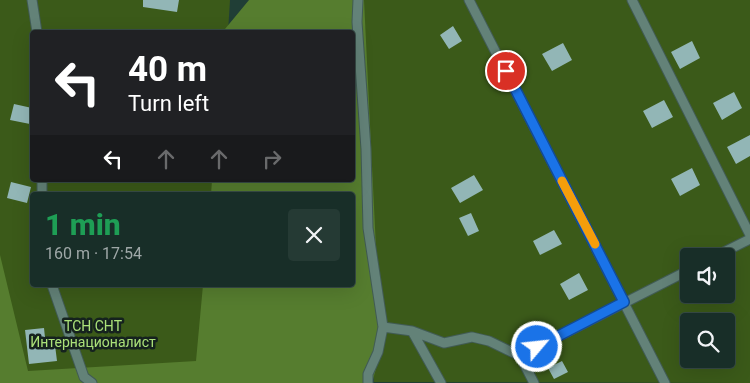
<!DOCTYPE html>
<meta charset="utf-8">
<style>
:root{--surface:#182e28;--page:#253a34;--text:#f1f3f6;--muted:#9fa8a8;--line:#364a45}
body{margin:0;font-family:Roboto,sans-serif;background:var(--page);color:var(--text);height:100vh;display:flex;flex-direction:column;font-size:19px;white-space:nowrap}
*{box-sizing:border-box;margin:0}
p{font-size:16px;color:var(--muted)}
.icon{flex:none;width:28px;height:28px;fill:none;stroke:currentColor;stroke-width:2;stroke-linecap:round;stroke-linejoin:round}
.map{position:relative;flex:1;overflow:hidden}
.side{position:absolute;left:30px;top:192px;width:325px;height:95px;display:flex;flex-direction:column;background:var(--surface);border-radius:5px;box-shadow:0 5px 20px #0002,0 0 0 1px var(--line)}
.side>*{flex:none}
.hud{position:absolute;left:30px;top:30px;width:325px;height:152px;border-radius:5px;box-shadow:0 5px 20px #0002,0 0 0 1px var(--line);background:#202124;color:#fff;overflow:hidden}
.buttons{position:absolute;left:680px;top:248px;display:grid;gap:10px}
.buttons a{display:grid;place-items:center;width:55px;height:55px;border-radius:5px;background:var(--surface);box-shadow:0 5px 20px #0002,0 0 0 1px var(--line);font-size:25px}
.pin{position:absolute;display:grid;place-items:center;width:42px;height:42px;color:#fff;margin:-21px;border:2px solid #fff;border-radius:50%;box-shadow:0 1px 5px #0007}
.me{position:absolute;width:55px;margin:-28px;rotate:62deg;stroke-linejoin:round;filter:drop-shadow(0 0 4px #0008)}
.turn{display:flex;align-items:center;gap:18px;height:105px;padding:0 15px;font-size:22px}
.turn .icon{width:65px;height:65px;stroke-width:2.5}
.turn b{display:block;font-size:35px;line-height:42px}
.lanes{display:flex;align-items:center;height:48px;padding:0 15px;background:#0003;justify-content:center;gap:25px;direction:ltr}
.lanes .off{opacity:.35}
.round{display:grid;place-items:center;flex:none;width:52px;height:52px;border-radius:5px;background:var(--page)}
.overview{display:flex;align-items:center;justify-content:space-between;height:85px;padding:0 15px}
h1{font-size:30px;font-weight:800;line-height:38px;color:#1e9e55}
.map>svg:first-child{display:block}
.green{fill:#3b5a19;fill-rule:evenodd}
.forest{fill:#567d2f}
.building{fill:#92b6b6}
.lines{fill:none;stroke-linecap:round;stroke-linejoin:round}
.service-casing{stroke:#415b55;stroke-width:11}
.service{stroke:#638278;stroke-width:9}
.route-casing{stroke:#114b97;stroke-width:12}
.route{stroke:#1a73e8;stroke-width:9}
.slow{stroke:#f59e0b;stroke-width:9}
.labels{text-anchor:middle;stroke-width:5;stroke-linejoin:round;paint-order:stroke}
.park-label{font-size:14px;fill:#abe179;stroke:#15221e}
</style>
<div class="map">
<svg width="750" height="383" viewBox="0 0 750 383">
<rect width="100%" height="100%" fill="#203e36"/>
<path class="green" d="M 0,0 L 230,0 L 228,32 L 32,32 L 32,180 L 217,180 L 216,195 L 32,195 L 32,285 L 209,285 L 203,366 L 0,383 Z
M 355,0 L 750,0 L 750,383 L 374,382 ZM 689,256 L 726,256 L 726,294 L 689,294 ZM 689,321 L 726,321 L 726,359 L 689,359 Z"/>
<path class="forest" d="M 249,0 L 364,0 L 381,351 L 372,383 L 0,383 L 0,255 L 28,371 L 196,361 L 203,285 L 352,285 L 352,195 L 211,195 L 212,180 L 352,180 L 352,32 L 225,32 L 225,29 Z"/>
<path class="building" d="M 143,0 L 179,0 L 177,12 L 143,7 Z
M 453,26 L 462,41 L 449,49 L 440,35 Z
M 692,41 L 700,58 L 680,69 L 671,52 Z
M 563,43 L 572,60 L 552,71 L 542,54 Z
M 734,92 L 742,108 L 722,120 L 713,103 Z
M 664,100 L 673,117 L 652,128 L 643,111 Z
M 14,104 L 32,108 L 30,124 L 10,120 Z
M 750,135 L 750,156 L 736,164 L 727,147 Z
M 692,168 L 700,185 L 680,196 L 671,179 Z
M 474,175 L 483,190 L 460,203 L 451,188 Z
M 11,182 L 31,187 L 27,203 L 7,198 Z
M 471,213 L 479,231 L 468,236 L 459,218 Z
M 554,230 L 562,244 L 540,255 L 533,241 Z
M 579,273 L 588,290 L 569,300 L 560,284 Z
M 44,328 L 46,347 L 55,345 L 57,361 L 29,364 L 25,330 Z
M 562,361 L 568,372 L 554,379 L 548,368 Z"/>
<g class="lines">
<defs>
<path id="service" d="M 32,0 L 37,32
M 358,0 L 357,22 L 366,149 L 368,228 L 383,327 L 378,352 L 368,374 L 368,383
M 469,0 L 665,383
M 632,0 L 750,235
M 42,180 L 42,195
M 716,256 L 750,239
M 52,285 L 84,377 L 92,383
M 383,327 L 412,331 L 444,343 L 472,337 L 489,341 L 520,356 L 534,383
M 412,331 L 441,383
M 520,356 L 689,270"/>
</defs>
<use href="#service" class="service-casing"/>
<use href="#service" class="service"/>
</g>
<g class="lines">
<defs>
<path id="route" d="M 506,71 L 624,302 L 537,347"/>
</defs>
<use href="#route" class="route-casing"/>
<use href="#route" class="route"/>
<path class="slow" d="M 562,181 L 595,244"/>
</g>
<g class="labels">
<g class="park-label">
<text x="93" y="331">ТСН СНТ<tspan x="93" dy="16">Интернационалист</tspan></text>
</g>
</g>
</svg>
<div class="buttons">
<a><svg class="icon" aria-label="sound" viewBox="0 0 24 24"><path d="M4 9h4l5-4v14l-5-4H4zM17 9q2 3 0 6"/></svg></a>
<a><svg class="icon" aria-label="search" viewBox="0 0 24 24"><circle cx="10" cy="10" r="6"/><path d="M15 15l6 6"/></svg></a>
</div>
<div class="pin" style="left:506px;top:71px;background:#d93025"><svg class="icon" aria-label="arrive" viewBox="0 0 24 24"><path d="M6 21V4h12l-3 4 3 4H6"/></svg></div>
<svg class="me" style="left:537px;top:347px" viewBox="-20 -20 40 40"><circle r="17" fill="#1a73e8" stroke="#fff" stroke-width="3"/><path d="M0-11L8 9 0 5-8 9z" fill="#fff"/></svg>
<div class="hud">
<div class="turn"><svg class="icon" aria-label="left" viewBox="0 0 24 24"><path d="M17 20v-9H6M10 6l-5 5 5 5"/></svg><div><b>40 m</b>Turn left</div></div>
<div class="lanes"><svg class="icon" aria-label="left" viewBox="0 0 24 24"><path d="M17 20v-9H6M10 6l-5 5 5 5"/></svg><svg class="icon off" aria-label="ahead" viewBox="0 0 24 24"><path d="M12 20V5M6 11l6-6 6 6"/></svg><svg class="icon off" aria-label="ahead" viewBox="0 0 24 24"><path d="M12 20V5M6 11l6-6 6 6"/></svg><svg class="icon off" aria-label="right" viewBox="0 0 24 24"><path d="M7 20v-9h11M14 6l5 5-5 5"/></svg></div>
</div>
<section class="side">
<div class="overview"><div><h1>1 min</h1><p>160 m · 17:54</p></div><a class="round"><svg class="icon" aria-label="close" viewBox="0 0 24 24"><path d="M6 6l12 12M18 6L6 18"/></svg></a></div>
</section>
</div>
